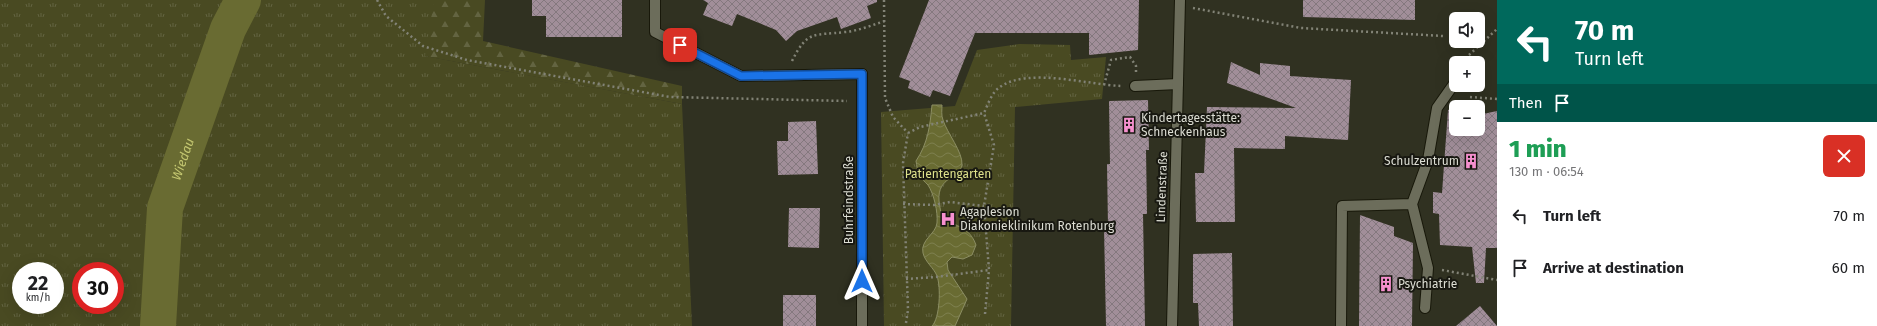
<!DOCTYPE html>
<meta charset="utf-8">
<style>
:root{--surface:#fff;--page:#f6f6f6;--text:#202124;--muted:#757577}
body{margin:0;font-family:"Fira Sans",sans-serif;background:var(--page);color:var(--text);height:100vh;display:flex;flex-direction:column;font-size:15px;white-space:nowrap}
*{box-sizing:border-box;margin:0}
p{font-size:13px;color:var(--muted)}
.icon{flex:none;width:22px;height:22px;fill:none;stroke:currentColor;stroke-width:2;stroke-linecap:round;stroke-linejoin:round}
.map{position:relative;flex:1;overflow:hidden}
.drawer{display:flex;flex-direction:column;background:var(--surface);width:380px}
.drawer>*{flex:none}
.top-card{background:#00695c;color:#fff;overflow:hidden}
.buttons{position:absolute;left:1449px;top:12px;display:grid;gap:8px}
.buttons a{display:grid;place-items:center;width:36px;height:36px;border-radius:6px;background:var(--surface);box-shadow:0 4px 16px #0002;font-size:20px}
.speed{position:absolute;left:12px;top:262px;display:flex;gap:8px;font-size:20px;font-weight:700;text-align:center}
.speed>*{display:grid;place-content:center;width:52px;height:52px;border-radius:50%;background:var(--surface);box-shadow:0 4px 16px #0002;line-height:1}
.speed small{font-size:10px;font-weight:400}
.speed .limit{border:6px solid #d22;background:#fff;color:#111}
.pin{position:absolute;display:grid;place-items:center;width:34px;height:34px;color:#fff;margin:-17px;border-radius:8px;box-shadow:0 2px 6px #0006}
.me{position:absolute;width:44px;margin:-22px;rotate:0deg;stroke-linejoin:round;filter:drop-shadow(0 0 3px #0008)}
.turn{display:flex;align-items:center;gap:14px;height:84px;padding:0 12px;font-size:18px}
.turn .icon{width:52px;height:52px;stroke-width:2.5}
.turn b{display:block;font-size:28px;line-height:34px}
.then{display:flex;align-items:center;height:38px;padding:0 12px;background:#0003;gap:8px;font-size:15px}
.round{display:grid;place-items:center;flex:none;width:42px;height:42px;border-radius:6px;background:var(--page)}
.summary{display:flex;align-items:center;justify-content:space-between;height:68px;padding:0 12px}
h1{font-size:24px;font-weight:800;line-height:30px;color:#1e9e55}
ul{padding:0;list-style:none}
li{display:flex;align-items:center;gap:12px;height:52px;padding:0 12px}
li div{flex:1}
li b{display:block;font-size:15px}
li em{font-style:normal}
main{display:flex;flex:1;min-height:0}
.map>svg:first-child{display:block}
.forest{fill:url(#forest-firs)}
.park{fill:url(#park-tufts);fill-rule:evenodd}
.water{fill:url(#water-waves);stroke:#8c8e63}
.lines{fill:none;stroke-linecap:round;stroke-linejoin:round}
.river{stroke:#696b32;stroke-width:36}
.building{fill:url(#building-cross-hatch)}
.lane-casing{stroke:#18180a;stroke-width:12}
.street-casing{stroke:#18180a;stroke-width:12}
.path{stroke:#828376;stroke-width:2.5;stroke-dasharray:2 3;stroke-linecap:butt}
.lane{stroke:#6c6d5b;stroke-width:10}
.street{stroke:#6c6d5b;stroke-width:10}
.route-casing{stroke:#114b97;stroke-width:10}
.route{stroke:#1a73e8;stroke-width:7}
.labels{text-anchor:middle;stroke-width:4;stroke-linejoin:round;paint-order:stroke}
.poi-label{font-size:12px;fill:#ddded4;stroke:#181811;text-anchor:start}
.park-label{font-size:12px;fill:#dee18b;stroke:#181811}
.street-label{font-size:12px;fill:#ddded4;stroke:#181811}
.water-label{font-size:13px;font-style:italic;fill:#c3c670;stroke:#181811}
</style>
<main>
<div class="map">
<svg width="1497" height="326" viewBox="0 0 1497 326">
<defs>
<pattern id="forest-firs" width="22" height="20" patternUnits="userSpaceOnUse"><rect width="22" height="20" fill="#494a22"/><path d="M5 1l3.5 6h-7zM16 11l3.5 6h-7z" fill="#636441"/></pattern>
<pattern id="park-tufts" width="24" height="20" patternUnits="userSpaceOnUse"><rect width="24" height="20" fill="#494a22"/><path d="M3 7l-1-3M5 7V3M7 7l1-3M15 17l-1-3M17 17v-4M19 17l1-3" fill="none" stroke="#636441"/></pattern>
<pattern id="water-waves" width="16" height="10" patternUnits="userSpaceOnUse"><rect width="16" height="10" fill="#696b32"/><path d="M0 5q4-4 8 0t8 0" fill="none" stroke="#7e804f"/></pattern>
<pattern id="building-cross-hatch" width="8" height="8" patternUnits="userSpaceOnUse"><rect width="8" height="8" fill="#a18e99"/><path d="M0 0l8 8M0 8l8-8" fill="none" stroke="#84787e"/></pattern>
</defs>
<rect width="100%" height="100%" fill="#303121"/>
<path class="forest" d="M 290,0 L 485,0 L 483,41 L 682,86 L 682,104 L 424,56 Z"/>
<path class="park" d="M 0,0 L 434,0 L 425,56 L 682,104 L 692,326 L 0,326 ZM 21,271 L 55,271 L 55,305 L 21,305 ZM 81,271 L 115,271 L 115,305 L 81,305 Z
M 1019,44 L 1070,45 L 1071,60 L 1106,57 L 1102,99 L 1015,107 L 1011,326 L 884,326 L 881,112 L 955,106 L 977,50 Z"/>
<path class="water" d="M 932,105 L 942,105 C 942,110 941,115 943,120 C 947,133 963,152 962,165 C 960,179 937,176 939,201 C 940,205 940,210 941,214 C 947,227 968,222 976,245 L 972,255 L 963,259 L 952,257 L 947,262 L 948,270 L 967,299 L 955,326 L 932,326 C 940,318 941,287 937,276 C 934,268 925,262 923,253 C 920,240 936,234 937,223 C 938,212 934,194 928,185 C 925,182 922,179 920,176 C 917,172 917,165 916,161 C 928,143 930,126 932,105 Z"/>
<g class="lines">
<path class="river" id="s1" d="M 158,326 L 165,208 L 228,29 L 243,0"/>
</g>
<path class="building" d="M 532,0 L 622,0 L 622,37 L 546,37 L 546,16 L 532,16 Z
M 703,0 L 877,0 L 877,2 L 867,6 L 871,18 L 841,29 L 837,17 L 797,31 L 786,41 L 776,30 L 737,14 L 732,26 L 703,15 L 708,3 Z
M 929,0 L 1139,0 L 1138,50 L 1089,55 L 1089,33 L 975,33 L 950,96 L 933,90 L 930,97 L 908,88 L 910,81 L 899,77 Z
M 1303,0 L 1415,0 L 1415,20 L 1303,17 Z
M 1231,62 L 1260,75 L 1260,63 L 1290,66 L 1290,76 L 1351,80 L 1348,140 L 1285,136 L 1285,149 L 1234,148 L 1235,222 L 1196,222 L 1195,173 L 1204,173 L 1207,107 L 1296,108 L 1227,83 Z
M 1148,100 L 1149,150 L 1146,150 L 1147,214 L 1143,214 L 1145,326 L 1106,326 L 1104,227 L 1108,227 L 1107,164 L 1110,164 L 1109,101 Z
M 1456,107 L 1456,129 L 1478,129 L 1478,115 L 1497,111 L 1497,248 L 1486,248 L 1484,283 L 1476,283 L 1472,247 L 1440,245 L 1439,214 L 1433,213 L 1433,192 L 1442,193 L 1448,110 Z
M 816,121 L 818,174 L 778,175 L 777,141 L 788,141 L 788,122 Z
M 789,208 L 820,208 L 819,248 L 788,247 Z
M 1360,215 L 1394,227 L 1394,236 L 1413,243 L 1412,326 L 1359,326 Z
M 1232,253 L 1233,326 L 1199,326 L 1198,303 L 1193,303 L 1193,254 Z
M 783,295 L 816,295 L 816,326 L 783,326 Z
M 1480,306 L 1497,326 L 1456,326 Z"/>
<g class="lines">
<defs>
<path id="lane" d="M 655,0 L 655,32 L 741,76 L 862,74
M 1135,86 L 1178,84
M 1425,308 L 1428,268 L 1412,204 L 1428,160 L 1437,108 L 1456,81
M 1341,326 L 1342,206 L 1412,204"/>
<path id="street" d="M 862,326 L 862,74
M 1172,326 L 1180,0"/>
</defs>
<use href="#lane" class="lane-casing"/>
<use href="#street" class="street-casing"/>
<path class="path" d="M 377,0 L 386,16 L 423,46 L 467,60 L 670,97 L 847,101
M 884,0 L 885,98 L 893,117 L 908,133
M 1193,8 L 1301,28 L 1443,36
M 1469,55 L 1497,29
M 792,61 C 808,29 814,36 845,32 C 858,31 872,25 885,21
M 1104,85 L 1111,60 L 1130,57 L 1136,66 L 1136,72
M 1470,97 L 1497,99
M 908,133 L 920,127 L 984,113
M 903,204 L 934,205 L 950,202 L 984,206
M 1442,270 L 1497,280
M 906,279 L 936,277 L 989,270
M 985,314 L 989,270 L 984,206 L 994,145 L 984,113 C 988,104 992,92 1000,87 C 1028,67 1089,85 1122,86
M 906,323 L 908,310 L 903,163 L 908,133"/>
<use href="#lane" class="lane"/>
<use href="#street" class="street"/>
</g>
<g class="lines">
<defs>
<path id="route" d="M 680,45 L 741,76 L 862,74 L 862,281"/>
</defs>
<use href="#route" class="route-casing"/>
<use href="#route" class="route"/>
</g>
<defs>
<symbol id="building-bare" viewBox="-9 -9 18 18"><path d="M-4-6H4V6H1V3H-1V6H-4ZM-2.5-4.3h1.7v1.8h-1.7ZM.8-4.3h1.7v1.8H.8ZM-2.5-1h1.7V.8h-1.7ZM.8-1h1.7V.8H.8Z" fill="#f690cf" stroke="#181811" stroke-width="2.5" paint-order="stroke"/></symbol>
<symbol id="hospital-bare" viewBox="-9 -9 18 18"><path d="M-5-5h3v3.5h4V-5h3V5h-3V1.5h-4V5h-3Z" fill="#f690cf" stroke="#181811" stroke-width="2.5" paint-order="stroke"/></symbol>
</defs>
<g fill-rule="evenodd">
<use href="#building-bare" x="1118" y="114" width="22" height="22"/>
<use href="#building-bare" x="1460" y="150" width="22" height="22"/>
<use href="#hospital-bare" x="937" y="208" width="22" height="22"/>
<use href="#building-bare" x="1375" y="273" width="22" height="22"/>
</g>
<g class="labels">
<g class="poi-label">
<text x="1141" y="122">Kindertagesstätte:<tspan x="1141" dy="14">Schneckenhaus</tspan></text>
<text x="1459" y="165" text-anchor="end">Schulzentrum</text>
<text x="960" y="216">Agaplesion<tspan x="960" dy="14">Diakonieklinikum Rotenburg</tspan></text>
<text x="1398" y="288">Psychiatrie</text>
</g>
<g class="park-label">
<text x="948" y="178">Patientengarten</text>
</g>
<g class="street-label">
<text transform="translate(1162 187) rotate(-88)" y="4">Lindenstraße</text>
<text transform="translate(849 200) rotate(-90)" y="4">Buhrfeindstraße</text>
</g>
<g class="water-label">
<text dy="5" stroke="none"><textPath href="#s1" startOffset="170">Wiedau</textPath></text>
</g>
</g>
</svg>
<div class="buttons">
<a><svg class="icon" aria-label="sound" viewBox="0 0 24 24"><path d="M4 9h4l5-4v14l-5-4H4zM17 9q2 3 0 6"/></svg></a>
<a>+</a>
<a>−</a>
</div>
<div class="speed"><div>22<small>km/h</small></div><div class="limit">30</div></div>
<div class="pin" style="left:680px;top:45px;background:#d93025"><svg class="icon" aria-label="arrive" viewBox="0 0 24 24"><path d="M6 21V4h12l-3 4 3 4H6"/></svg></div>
<svg class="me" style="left:862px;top:281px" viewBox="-20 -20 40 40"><path d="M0-17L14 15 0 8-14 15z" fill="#1a73e8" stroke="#fff" stroke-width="4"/></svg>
</div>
<section class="drawer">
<div class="top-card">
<div class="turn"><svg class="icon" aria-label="left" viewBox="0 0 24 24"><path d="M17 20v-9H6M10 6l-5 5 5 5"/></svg><div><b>70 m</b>Turn left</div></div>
<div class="then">Then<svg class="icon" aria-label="arrive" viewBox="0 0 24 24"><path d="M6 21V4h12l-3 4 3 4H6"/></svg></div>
</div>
<div class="summary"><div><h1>1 min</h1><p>130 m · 06:54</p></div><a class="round" style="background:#d93025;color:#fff"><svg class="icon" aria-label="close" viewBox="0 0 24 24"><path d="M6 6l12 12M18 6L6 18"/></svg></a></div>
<ul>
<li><svg class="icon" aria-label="left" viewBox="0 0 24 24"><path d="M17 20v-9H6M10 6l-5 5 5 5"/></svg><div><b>Turn left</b></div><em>70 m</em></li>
<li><svg class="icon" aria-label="arrive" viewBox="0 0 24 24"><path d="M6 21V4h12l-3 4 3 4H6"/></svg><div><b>Arrive at destination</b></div><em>60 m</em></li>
</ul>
</section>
</main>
